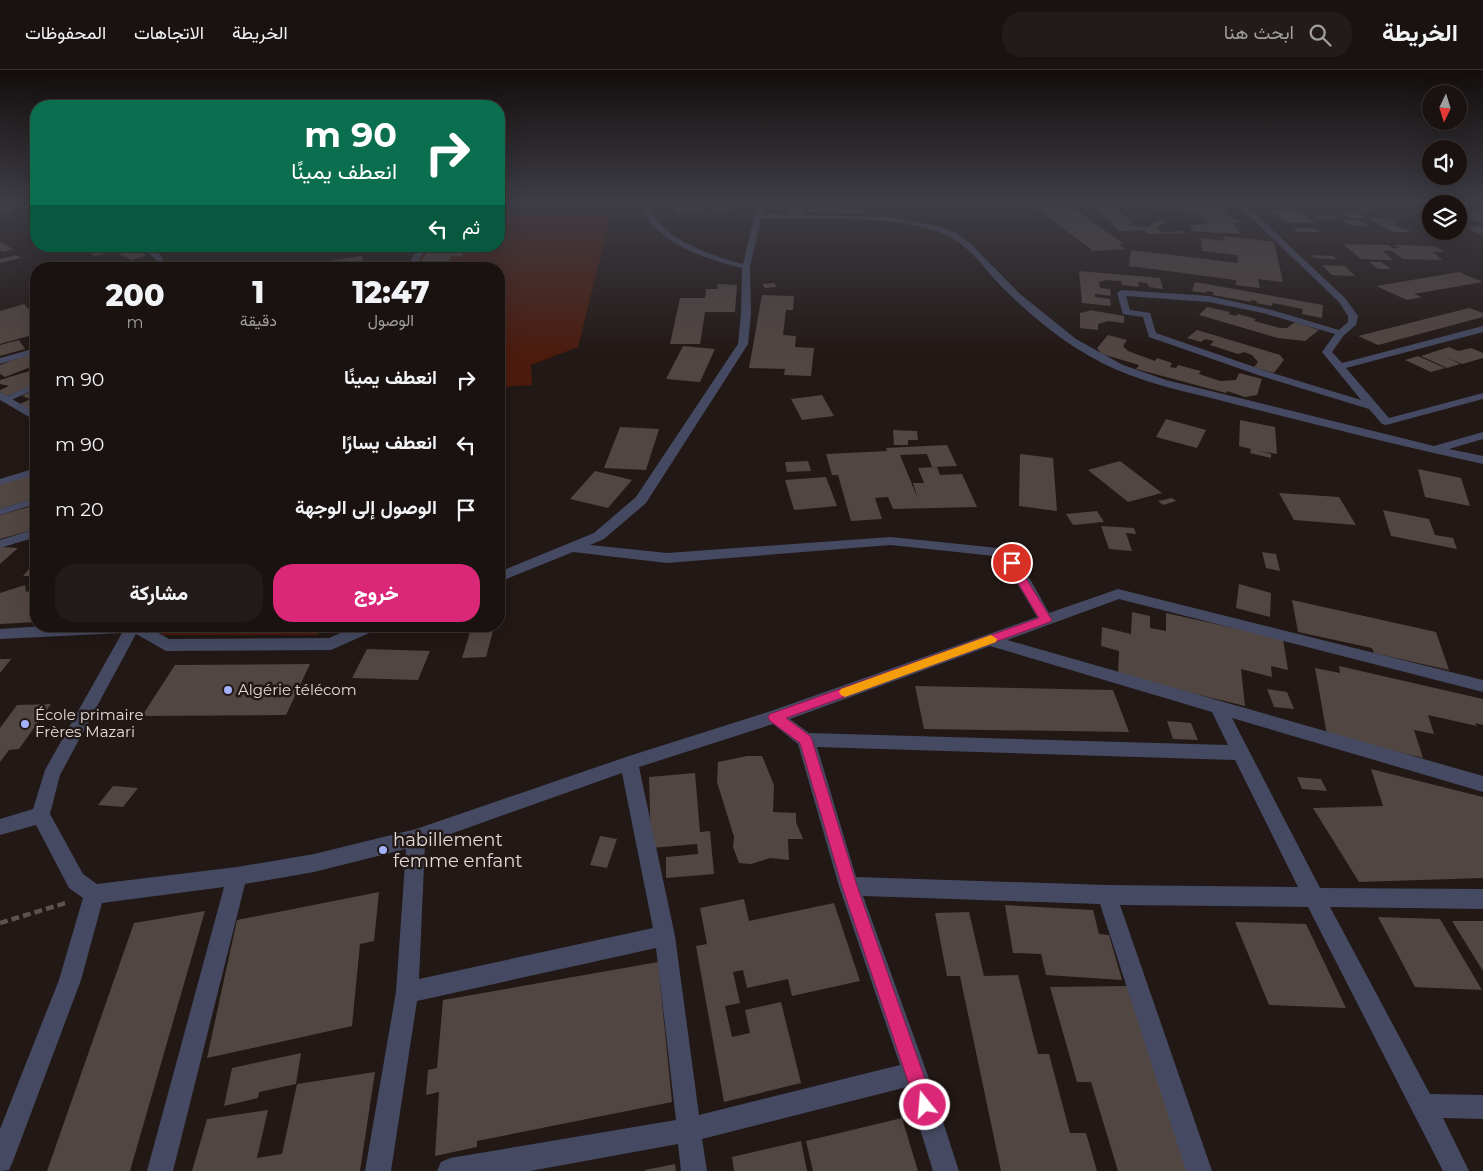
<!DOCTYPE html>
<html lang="ar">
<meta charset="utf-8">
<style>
:root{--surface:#1a1210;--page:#231b19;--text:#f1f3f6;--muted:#9f9e9f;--line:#383230;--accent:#db2777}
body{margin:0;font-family:Montserrat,Vazirmatn,sans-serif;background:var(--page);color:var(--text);direction:rtl;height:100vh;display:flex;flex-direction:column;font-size:19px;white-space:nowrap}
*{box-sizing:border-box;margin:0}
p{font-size:16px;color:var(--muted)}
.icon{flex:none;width:28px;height:28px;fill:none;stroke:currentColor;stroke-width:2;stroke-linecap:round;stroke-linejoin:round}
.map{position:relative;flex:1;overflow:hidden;direction:ltr}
.side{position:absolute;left:30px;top:192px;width:475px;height:370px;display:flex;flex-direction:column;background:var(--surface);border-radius:20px;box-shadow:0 5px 20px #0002,0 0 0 1px var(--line);direction:rtl}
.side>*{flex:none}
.top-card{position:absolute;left:30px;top:30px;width:475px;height:152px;border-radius:20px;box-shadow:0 5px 20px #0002,0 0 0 1px var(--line);direction:rtl;background:#0b6e4f;color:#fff;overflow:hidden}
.needle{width:32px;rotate:184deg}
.tools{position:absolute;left:1422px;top:15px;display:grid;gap:10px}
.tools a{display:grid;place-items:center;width:45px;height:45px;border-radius:50%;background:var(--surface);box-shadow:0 5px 20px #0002,0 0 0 1px var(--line);font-size:25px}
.pin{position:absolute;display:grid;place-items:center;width:42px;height:42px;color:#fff;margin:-21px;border:2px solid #fff;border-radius:50%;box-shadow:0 1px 5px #0007}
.me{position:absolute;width:55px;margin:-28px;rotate:343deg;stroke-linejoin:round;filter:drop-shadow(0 0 4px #0008)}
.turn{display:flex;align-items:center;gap:18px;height:105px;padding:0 25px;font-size:22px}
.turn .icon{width:65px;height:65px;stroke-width:2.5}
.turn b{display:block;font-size:35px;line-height:42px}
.then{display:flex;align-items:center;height:48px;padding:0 25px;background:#0003;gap:10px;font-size:19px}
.eta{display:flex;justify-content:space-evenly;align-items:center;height:85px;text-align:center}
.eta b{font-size:30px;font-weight:800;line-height:35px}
.action{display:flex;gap:10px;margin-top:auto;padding:10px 25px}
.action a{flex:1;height:58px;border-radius:20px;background:var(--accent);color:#fff;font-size:20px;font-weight:800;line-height:58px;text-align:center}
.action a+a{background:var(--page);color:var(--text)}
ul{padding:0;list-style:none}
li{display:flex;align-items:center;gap:15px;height:65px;padding:0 25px}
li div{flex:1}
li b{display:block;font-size:19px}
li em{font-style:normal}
header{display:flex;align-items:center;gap:30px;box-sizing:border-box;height:70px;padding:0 25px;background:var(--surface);border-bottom:1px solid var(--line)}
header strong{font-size:24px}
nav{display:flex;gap:28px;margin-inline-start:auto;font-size:18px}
.search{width:350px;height:45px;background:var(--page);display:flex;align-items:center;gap:12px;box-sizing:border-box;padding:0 18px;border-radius:20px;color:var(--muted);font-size:19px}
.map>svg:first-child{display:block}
.green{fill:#4c1b0d}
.building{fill:#524642}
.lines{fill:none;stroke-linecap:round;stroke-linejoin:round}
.path{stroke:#5c5350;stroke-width:4.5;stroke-dasharray:8 4;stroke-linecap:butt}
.lane{fill:#454a62;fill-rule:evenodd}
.street{fill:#454a62;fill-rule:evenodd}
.route{fill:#db2777;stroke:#8e194d}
.slow{fill:#f59e0b}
.poi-dot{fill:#a4b1fc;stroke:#221815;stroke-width:2}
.labels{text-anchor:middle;stroke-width:5;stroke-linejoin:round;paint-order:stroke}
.poi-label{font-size:15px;fill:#e3dbd9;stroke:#221815;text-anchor:start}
.near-poi-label{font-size:18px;fill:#e3dbd9;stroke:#221815;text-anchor:start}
</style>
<header>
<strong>الخريطة</strong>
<div class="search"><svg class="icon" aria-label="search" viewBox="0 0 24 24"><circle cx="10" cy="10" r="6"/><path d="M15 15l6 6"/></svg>ابحث هنا</div>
<nav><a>الخريطة</a><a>الاتجاهات</a><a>المحفوظات</a></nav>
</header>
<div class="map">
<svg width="1483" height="1101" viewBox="0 0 1483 1101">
<rect width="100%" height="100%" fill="#221815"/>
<path class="green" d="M 499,144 L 611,144 L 578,277 L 531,295 L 532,315 L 499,317 L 499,199 L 410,199 L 422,176 L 499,176 Z
M 167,556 L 322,556 L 318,565 L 161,565 Z"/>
<path class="building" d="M 651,133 L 685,133 L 702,134 L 702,141 L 676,143 L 677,137 L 650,137 Z
M 714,133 L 731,133 L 730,141 L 712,140 Z
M 790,133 L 806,133 L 807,136 L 863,137 L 863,144 L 808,142 L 809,139 L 805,139 L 805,144 L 788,144 Z
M 1110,133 L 1120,133 L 1123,137 L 1116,141 L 1120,142 L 1133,154 L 1128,154 L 1130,156 L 1150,157 L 1149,156 L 1156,151 L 1165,151 L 1166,152 L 1157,158 L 1161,162 L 1182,161 L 1187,163 L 1148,164 L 1144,160 L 1119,161 L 1098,140 Z
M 1148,133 L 1224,134 L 1228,139 L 1223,140 L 1226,145 L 1243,153 L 1233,153 L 1241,164 L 1193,161 L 1190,155 L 1211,153 L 1198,142 L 1178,139 L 1151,140 Z
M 1364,134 L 1376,140 L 1361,141 L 1343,135 Z
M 1069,135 L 1124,174 L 1119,174 L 1125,179 L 1093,181 L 1035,137 Z
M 14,136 L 15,140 L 0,143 L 0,139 Z
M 1268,140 L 1298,140 L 1317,153 L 1286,153 Z
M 1473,141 L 1483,142 L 1483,153 L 1469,149 Z
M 1341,142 L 1357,142 L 1366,149 L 1349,148 Z
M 1312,145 L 1330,145 L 1336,149 L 1317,149 Z
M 1388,148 L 1397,154 L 1393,154 L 1396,156 L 1412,162 L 1393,162 L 1369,149 Z
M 1342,150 L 1360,150 L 1368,156 L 1349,155 Z
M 1473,156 L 1483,156 L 1483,166 L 1470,160 Z
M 1293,158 L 1315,158 L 1320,162 L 1298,162 Z
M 1224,166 L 1274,172 L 1283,212 L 1258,209 L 1260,218 L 1236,215 L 1236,210 L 1129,196 L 1131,180 L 1238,193 L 1237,185 L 1202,181 L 1201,168 L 1225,171 Z
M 0,172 L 13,179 L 3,182 L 0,180 Z
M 1343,174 L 1389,175 L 1393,178 L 1399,178 L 1394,175 L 1436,176 L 1444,182 L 1432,182 L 1443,190 L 1403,189 L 1392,181 L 1382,180 L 1393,190 L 1361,189 Z
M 97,176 L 134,176 L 135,177 L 94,186 L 87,179 Z
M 430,179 L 465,180 L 461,187 L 452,186 L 447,193 L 419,193 Z
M 132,180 L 147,185 L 132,190 L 118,184 Z
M 16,185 L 21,188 L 0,193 L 0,189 Z
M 1310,185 L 1333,186 L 1337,189 L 1314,188 Z
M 362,186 L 363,191 L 334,195 L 333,190 Z
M 1369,192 L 1381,192 L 1391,199 L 1378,199 Z
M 1322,195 L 1345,196 L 1355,206 L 1332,205 Z
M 1079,201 L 1160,208 L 1163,219 L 1149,217 L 1147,213 L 1138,212 L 1139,217 L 1122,215 L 1121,211 L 1106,210 L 1099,212 L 1100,218 L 1110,219 L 1111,226 L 1095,224 L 1095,227 L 1110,229 L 1111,236 L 1082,233 Z
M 1459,202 L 1483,212 L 1414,224 L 1422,227 L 1407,230 L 1376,216 Z
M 1195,212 L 1323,235 L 1322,248 L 1302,244 L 1303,239 L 1273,233 L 1272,236 L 1256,233 L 1257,231 L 1251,230 L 1251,232 L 1213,225 L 1213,222 L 1207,221 L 1206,223 L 1192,221 Z
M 774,213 L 777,217 L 765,218 L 762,214 Z
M 718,214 L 737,215 L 735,242 L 705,242 L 700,274 L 670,274 L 680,228 L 705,228 L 706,219 L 717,219 Z
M 762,225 L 794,226 L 793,240 L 786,240 L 783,265 L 796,266 L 795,277 L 814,278 L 811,306 L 784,305 L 785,299 L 749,298 Z
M 24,234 L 36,247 L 36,264 L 0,274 L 0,241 Z
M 1207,237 L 1230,242 L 1228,244 L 1236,246 L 1238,244 L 1256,249 L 1254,251 L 1280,258 L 1287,258 L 1295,252 L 1319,260 L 1305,271 L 1278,268 L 1199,245 Z
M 1469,238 L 1483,243 L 1483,247 L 1378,275 L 1358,266 Z
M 1090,240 L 1124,246 L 1124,253 L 1108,251 L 1098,254 L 1098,260 L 1080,258 L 1080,243 L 1089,241 Z
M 1197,260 L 1280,285 L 1284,290 L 1274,303 L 1254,297 L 1258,292 L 1252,285 L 1244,282 L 1238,284 L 1210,275 L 1214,271 L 1205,269 L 1201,272 L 1187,268 Z
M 1108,265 L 1127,270 L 1123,276 L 1128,281 L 1155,291 L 1157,288 L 1172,293 L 1170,297 L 1176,298 L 1178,295 L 1201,301 L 1199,304 L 1220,311 L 1236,310 L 1239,303 L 1262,309 L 1257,325 L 1245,327 L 1227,321 L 1226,323 L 1136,299 L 1139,295 L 1102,284 L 1097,278 Z
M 19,270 L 25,279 L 0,286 L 0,275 Z
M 683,276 L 715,279 L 700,312 L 666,309 Z
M 1449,277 L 1458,281 L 1471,278 L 1483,283 L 1483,288 L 1462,294 L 1444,286 L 1460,294 L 1447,298 L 1421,286 Z
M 29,284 L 36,288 L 36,295 L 5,307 L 0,304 L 0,295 Z
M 1418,286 L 1445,298 L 1431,302 L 1405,290 Z
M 36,299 L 36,314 L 7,326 L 0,322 L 0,320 L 9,316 L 0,314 L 0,310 Z
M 36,319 L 36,342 L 17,335 L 31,329 L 22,326 Z
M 822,325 L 834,346 L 802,350 L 791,329 Z
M 1166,349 L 1206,360 L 1197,378 L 1156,367 Z
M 1240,350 L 1275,357 L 1277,384 L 1260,381 L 1271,384 L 1271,388 L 1250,383 L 1251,379 L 1239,376 Z
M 620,357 L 659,359 L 646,400 L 604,398 Z
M 893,360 L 917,361 L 918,370 L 908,370 L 908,375 L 894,375 Z
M 947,375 L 957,396 L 932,397 L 927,384 L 900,385 L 918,429 L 913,413 L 924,413 L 918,398 L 937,397 L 940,405 L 962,404 L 977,437 L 893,439 L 888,427 L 875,428 L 882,449 L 851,451 L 838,405 L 832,405 L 826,384 L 887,381 L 886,378 Z
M 1020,384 L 1053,388 L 1057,441 L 1019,436 Z
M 808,391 L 811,401 L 787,402 L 785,392 Z
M 1120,391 L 1162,423 L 1128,432 L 1088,400 Z
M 1418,399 L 1461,408 L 1470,436 L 1425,427 Z
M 36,401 L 36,428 L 0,439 L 0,412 Z
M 595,401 L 632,410 L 608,438 L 570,429 Z
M 826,407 L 837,436 L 794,440 L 785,410 Z
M 1279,423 L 1339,427 L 1356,455 L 1294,450 Z
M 1172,428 L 1176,431 L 1163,435 L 1158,431 Z
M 36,435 L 36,459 L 0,469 L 0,445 Z
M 1383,440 L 1429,449 L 1435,465 L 1453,468 L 1457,479 L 1391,466 Z
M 1097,441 L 1104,452 L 1073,455 L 1066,444 Z
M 1101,456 L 1134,458 L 1136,464 L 1126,463 L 1132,481 L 1109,479 Z
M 0,477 L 1,477 L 18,478 L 0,494 Z
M 1262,482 L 1276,484 L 1280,501 L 1266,498 Z
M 36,492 L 36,506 L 23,506 L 34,493 Z
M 1239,514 L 1271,523 L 1270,547 L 1236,538 Z
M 25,515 L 26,522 L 36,519 L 36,552 L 0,554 L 0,523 Z
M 1292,530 L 1436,562 L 1449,600 L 1374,583 L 1372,578 L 1298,562 Z
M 1132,542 L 1150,546 L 1150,558 L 1166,561 L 1166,543 L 1283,569 L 1288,600 L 1271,596 L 1272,607 L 1241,599 L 1245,636 L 1118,605 L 1119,581 L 1101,576 L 1102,557 L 1131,564 Z
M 493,561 L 486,587 L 462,588 L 470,562 Z
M 367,579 L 430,581 L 418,610 L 352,608 Z
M 0,589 L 11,589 L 0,603 Z
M 310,594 L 286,645 L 142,646 L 175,595 Z
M 1339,596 L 1483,629 L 1483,655 L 1475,653 L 1477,656 L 1428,645 L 1434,664 L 1414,660 L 1423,688 L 1327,665 L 1315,598 L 1340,603 Z
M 915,616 L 1113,620 L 1129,662 L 924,659 Z
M 1267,619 L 1287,622 L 1294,639 L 1274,637 Z
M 51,634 L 19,679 L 9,680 L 0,692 L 0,658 L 17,635 Z
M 1167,651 L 1191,653 L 1198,670 L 1173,669 Z
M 747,686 L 762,686 L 774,715 L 773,742 L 796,743 L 796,752 L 803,769 L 788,769 L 789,790 L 770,788 L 751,794 L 739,793 L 733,777 L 734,767 L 717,712 L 718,692 Z
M 1371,699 L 1483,727 L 1483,808 L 1359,812 L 1313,738 L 1383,736 Z
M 695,703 L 700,762 L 710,761 L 714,804 L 666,808 L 666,787 L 698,784 L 697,774 L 651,778 L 649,707 Z
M 1297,707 L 1321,709 L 1327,721 L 1302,719 Z
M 113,716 L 138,718 L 123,737 L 98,735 Z
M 600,766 L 617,769 L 607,798 L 590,795 Z
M 379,822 L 374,871 L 360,874 L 352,956 L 207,988 L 237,850 Z
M 744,829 L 749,851 L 834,833 L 860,911 L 792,926 L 788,909 L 747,918 L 743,900 L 733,902 L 740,933 L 725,936 L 732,967 L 750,963 L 745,940 L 781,932 L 801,1013 L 724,1032 L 696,876 L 707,874 L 700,838 Z
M 1005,835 L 1093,840 L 1099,864 L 1109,865 L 1122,910 L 1046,905 L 1041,884 L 1013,883 Z
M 205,841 L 130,1101 L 47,1101 L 134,853 Z
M 969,842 L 984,906 L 1018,905 L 1038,984 L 1049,984 L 1070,1063 L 1086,1063 L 1097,1101 L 1001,1101 L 960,906 L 947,906 L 935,843 Z
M 1378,847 L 1440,849 L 1482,920 L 1415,917 Z
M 1452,851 L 1483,851 L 1483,901 Z
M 1235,852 L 1306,854 L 1346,938 L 1269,935 Z
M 658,892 L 672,1032 L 477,1071 L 477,1077 L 435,1086 L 439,1022 L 426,1025 L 428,1000 L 437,998 L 443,930 Z
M 1129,916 L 1195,1101 L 1118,1101 L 1091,1012 L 1077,1012 L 1050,917 Z
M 301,983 L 296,1014 L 259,1022 L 258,1028 L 224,1036 L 232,998 Z
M 375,1002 L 360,1101 L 192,1101 L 207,1049 L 268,1040 L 257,1088 L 282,1084 L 297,1014 Z
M 902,1048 L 918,1101 L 813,1101 L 806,1071 Z
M 801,1071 L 807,1101 L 734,1101 L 732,1087 Z
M 675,1094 L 676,1101 L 645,1101 L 645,1100 Z"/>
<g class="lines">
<path class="path" d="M 0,853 L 69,832"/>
<path class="lane" d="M 36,278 L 36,283 L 0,294 L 0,288 Z
M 36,313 L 36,319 L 9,331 L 3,331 L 1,329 Z
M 36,398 L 36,404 L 0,415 L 0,409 Z
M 36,428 L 36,434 L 0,445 L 0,439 Z
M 36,459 L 36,467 L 0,478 L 0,470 Z"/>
<path class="street" d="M 639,133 L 647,133 C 660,169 709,185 743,194 L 757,133 L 765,133 L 762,144 L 887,147 L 938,156 L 956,163 L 971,174 L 1020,224 L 1076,269 L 1123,295 L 1166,310 L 1434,376 L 1483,362 L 1483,369 L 1449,379 L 1483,386 L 1483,394 C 1399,376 1317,355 1234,334 C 1194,323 1154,316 1117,300 C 1073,281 1036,251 1002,217 C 986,201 973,180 952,168 C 908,143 813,149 761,148 L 750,197 L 751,244 L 748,274 L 646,433 L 604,469 L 590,475 L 667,483 L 891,467 L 998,478 C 1020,484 1038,524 1049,543 L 1118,519 L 1483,610 L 1483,622 L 1119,529 L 1007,570 L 1483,706 L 1483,722 L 1232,648 L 1320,818 L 1483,819 L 1483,839 L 1330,837 L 1430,1024 L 1483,1025 L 1483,1049 L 1443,1048 L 1469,1101 L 1443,1101 L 1308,837 L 1120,835 L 1212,1101 L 1186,1101 L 1100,834 L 863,826 L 927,1003 L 959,1101 L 933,1101 L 907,1017 L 702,1069 L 707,1101 L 681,1101 L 678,1074 L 530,1101 L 437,1101 L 441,1092 L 450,1088 L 676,1050 L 656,878 L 417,931 L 391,1101 L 365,1101 L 396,922 L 406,779 L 314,802 L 245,814 L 173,1101 L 147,1101 L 224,817 L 102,833 L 81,910 L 13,1091 L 9,1100 L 0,1101 L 0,1059 L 59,910 L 83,828 L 69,818 L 36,755 L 0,765 L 0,749 L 33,739 L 45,700 L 122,563 L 0,569 L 0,559 L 44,556 L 146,556 L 169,569 L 329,568 L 357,556 L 378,556 L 376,560 L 331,580 L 166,581 L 136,564 L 60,705 L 50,744 L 83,804 L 97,814 L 237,797 L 314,784 L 416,759 L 629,686 L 771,641 L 1037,547 L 1007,496 L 994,486 L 891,475 L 667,493 L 573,482 L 499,512 L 499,502 L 594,463 L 636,427 L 738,274 L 741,244 L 742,198 C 704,189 654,172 639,133 ZM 990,576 L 1212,642 L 1228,675 L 809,663 L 790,649 ZM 773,654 L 798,674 L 839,816 L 900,995 L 699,1045 L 675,866 L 639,697 ZM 817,677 L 1235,690 L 1298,817 L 1107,815 L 856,807 ZM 622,703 L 653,858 L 419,909 L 425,773 Z
M 1250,133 L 1260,133 L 1250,139 L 1345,228 L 1358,246 L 1356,255 L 1344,265 L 1332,282 L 1342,293 L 1483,256 L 1483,262 L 1346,298 L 1389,348 L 1483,323 L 1483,329 L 1386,355 L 1382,354 L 1369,339 L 1261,306 L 1149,267 L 1143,247 L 1123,244 L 1117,223 L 1121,220 L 1209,226 L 1268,239 L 1339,260 L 1348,252 L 1348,246 L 1339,232 L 1241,138 ZM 1126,226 L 1209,232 L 1263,243 L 1335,264 L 1322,282 L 1361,330 L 1269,302 L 1156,263 L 1150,243 L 1130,240 Z
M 141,176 L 150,176 L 160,185 L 168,199 L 160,199 L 154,188 Z
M 419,176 L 427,176 L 414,199 L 406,199 Z
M 0,322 L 36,343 L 36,351 L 0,330 Z"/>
</g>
<linearGradient id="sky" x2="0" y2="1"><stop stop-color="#130d0c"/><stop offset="0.46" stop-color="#3e3d46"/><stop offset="1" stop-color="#3e3d46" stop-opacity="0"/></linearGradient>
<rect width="1483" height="287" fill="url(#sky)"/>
<path class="route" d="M 1012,490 L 1015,491 L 1050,547 L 1052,550 L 1050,552 L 786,648 L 810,666 L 812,670 L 857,816 L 934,1035 L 932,1042 L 925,1044 L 919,1042 L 916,1035 L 842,816 L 800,673 L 770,651 L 768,647 L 770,644 L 1039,548 L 1006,493 Z"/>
<path class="slow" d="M 991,565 L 997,569 L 996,572 L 845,627 L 841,625 L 839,622 L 841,619 Z"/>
<g class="poi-dot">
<circle cx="228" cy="620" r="5"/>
<circle cx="25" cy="654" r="5"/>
<circle cx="383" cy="780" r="5"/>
</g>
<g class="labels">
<g class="poi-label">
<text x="238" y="625">Algérie télécom</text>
<text x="35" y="650">École primaire<tspan x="35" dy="17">Frères Mazari</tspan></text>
</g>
<g class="near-poi-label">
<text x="393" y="776">habillement<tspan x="393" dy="21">femme enfant</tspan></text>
</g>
</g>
</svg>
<div class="tools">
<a><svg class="needle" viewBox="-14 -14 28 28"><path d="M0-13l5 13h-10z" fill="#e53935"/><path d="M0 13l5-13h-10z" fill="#9f9e9f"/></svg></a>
<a><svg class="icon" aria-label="sound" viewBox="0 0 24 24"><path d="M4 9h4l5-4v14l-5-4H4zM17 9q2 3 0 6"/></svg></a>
<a><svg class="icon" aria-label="layers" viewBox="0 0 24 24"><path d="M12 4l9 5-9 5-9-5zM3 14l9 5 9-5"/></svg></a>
</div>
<div class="pin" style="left:1012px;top:493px;background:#d93025"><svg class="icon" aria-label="arrive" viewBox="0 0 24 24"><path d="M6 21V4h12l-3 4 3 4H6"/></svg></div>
<svg class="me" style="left:925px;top:1035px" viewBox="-20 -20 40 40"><circle r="17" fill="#db2777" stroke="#fff" stroke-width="3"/><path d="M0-11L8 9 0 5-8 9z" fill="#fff"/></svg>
<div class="top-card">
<div class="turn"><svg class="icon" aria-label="right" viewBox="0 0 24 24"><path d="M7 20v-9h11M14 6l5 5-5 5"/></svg><div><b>90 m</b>انعطف يمينًا</div></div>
<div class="then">ثم<svg class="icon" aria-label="left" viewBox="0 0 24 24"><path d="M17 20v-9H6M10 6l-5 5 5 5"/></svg></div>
</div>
<section class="side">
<div class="eta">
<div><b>12:47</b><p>الوصول</p></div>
<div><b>1</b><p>دقيقة</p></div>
<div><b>200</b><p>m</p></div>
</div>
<ul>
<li><svg class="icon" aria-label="right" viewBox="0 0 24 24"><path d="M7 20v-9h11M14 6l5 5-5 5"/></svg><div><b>انعطف يمينًا</b></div><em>90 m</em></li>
<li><svg class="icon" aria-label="left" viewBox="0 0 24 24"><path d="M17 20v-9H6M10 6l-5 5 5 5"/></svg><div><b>انعطف يسارًا</b></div><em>90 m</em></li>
<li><svg class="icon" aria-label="arrive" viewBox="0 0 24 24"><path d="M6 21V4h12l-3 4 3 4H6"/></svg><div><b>الوصول إلى الوجهة</b></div><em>20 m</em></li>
</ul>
<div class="action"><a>خروج</a><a>مشاركة</a></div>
</section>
</div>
